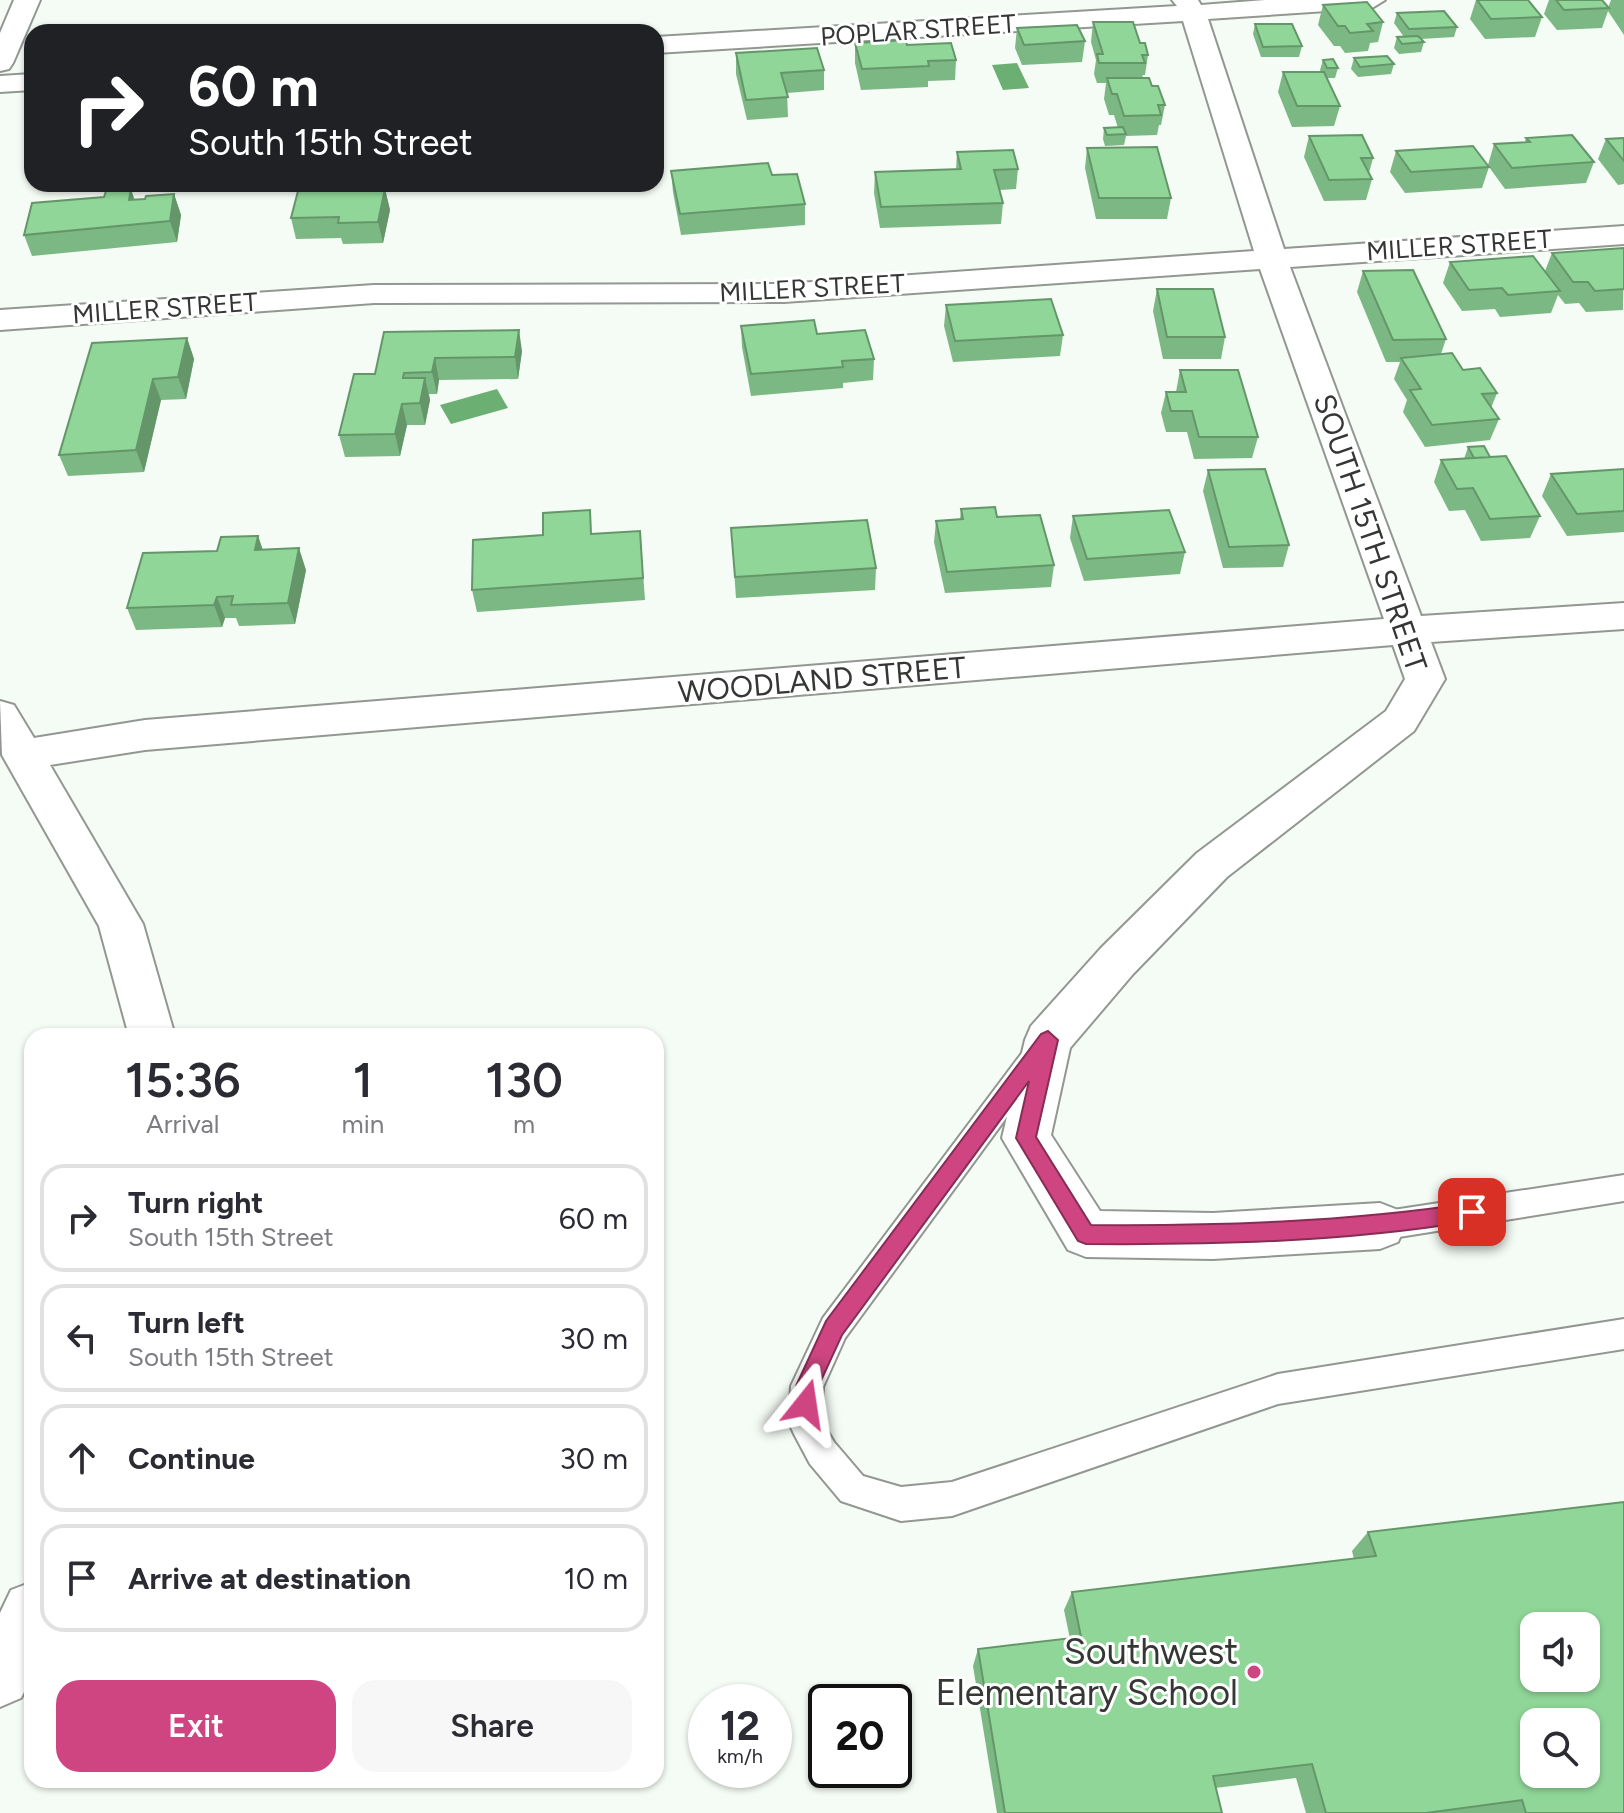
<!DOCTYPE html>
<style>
:root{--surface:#fff;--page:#f7f7f7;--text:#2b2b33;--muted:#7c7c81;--line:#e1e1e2;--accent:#ce4581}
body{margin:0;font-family:Figtree,sans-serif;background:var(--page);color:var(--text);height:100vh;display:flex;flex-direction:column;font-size:30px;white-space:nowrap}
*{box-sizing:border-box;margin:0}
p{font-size:26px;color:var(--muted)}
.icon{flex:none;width:44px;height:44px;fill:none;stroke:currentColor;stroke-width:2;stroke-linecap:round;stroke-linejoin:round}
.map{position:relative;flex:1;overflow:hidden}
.details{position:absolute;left:24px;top:1028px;width:640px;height:760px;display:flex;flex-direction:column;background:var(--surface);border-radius:24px;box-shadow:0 2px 6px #0004}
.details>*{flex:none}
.guide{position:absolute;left:24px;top:24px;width:640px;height:168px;border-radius:24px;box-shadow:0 2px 6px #0004;background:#202124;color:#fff;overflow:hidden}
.tools{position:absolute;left:1520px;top:1612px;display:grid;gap:16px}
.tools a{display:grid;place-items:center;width:80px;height:80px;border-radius:16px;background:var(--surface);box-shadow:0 2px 6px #0004;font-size:40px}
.speed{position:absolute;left:688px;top:1684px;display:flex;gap:16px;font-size:40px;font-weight:700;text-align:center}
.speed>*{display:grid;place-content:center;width:104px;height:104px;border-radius:50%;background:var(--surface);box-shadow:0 2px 6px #0004;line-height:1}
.speed small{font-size:20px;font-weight:400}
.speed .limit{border:4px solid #111;border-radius:12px;background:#fff;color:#111}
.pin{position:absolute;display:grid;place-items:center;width:68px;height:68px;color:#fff;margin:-34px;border-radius:16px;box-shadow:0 4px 12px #0006}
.me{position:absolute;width:88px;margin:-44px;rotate:15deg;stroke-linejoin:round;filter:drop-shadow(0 0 6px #0008)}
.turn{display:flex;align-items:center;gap:28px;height:168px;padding:0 32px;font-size:36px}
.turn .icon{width:104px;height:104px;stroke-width:2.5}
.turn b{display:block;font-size:56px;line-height:68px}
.eta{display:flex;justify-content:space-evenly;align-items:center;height:136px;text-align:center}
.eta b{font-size:48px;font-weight:600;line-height:56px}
.button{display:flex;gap:16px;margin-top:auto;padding:16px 32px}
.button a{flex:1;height:92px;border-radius:24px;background:var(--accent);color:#fff;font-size:32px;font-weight:600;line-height:92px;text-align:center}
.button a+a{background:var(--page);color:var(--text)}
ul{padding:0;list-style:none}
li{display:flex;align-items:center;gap:24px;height:108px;margin:0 16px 12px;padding:0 16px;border:4px solid var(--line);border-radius:24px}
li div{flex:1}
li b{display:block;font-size:30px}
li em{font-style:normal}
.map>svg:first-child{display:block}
.water{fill:#6baf73}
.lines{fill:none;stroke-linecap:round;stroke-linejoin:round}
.service-casing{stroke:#929792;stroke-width:4}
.minor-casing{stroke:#929792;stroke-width:4}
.service{fill:#fff;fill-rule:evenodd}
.minor{fill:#fff;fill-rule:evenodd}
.wall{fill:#7cb883}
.shaded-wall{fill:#65966a}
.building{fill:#90d698;stroke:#65966a;stroke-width:2;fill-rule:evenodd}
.route{fill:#ce4581;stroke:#862d54;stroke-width:2}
.poi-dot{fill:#ce4581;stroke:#fff;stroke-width:3}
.labels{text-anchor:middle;stroke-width:6;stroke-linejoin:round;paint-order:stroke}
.far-street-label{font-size:26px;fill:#343734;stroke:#fff}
.street-label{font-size:30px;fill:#343734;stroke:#fff}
.near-poi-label{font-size:36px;fill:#343734;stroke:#fff;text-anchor:end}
</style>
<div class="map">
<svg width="1624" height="1813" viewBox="0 0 1624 1813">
<rect width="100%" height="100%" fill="#f5fbf5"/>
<path class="water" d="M 1017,63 L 1029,88 L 1003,90 L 992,65 Z
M 497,389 L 508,408 L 451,424 L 440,405 Z"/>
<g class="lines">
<defs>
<path id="service" d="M 1035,1045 L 1045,1049 L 1049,1057 L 1045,1065 L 845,1338 L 823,1387 L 821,1420 L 834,1442 L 863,1476 L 901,1487 L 952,1482 L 1278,1374 L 1624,1319 L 1624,1349 L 1278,1404 L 952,1516 L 901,1521 L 841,1501 L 810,1464 L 794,1434 L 789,1423 L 791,1386 L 823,1318 L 1025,1049 Z
M 1624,1175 L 1624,1201 L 1380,1240 L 1369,1236 L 1365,1226 L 1369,1216 L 1380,1212 Z"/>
<path id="minor" d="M 14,0 L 40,0 L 13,63 L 9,69 L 0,71 L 0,33 Z
M 1172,0 L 1198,0 L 1201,5 L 1265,0 L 1385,0 L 1372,8 L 1208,19 L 1284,249 L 1624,226 L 1624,244 L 1290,267 L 1421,616 L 1624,603 L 1624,629 L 1431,642 L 1445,679 L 1414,731 L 1227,877 L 1133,974 L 1070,1048 L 1051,1135 L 1100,1211 L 1213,1213 L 1380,1203 L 1398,1210 L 1405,1226 L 1398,1242 L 1380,1249 L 1213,1259 L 1086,1257 L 1068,1250 L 1002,1138 L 1025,1040 L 1031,1026 L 1101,948 L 1197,853 L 1386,711 L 1405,679 L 1393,645 L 145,750 L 50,765 L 143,924 L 175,1036 L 129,1036 L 99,926 L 2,755 L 0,701 L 14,705 L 34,738 L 145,720 L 1384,619 L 1260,269 L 784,302 L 374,303 L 0,330 L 0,310 L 374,285 L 784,284 L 1254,251 L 1183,21 L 656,53 L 656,37 L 1177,6 Z
M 32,74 L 32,90 L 0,92 L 0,76 Z
M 32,1582 L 32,1676 L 21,1698 L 0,1707 L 0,1613 L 11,1590 Z"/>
</defs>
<use href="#service" class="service-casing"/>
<use href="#minor" class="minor-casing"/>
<use href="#service" class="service"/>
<use href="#minor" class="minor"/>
</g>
<path class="wall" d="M 1476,0 L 1528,0 L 1542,17 L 1535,37 L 1485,39 L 1470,19 Z
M 1549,0 L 1602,0 L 1608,8 L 1611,0 L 1624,0 L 1624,35 L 1608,11 L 1602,28 L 1557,30 L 1544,14 Z
M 1323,5 L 1383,22 L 1378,42 L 1370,43 L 1368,51 L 1345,53 L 1340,46 L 1334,46 L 1318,25 Z
M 1397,13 L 1457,27 L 1454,37 L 1421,39 L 1424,42 L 1421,52 L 1399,54 L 1394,48 L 1397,37 L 1404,37 L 1394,23 Z
M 1093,22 L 1140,43 L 1148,55 L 1145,75 L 1143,75 L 1142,78 L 1152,86 L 1165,105 L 1161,125 L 1159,125 L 1157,135 L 1126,136 L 1124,145 L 1105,146 L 1103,139 L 1104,128 L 1118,128 L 1114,115 L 1109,115 L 1104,99 L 1106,83 L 1097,83 L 1094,74 L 1096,60 L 1091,42 Z
M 1255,24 L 1302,46 L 1299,57 L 1261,57 L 1253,34 Z
M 1017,28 L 1085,41 L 1082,62 L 1022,65 L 1015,48 Z
M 855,43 L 907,45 L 956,60 L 955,80 L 928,81 L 928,87 L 861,90 L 855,63 Z
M 736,53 L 824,70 L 824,90 L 787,93 L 788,117 L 747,120 L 736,74 Z
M 1354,58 L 1394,64 L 1391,74 L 1358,77 L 1351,69 Z
M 1323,60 L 1338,68 L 1335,78 L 1327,78 L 1340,106 L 1334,126 L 1292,127 L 1278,92 L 1283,72 L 1321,72 L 1320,70 Z
M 656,86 L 658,110 L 656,110 Z
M 1309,136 L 1373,158 L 1369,173 L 1372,179 L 1366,200 L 1324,201 L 1304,157 Z
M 1526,138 L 1594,162 L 1586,183 L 1505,189 L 1489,167 L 1482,188 L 1405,193 L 1390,172 L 1396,151 L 1488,165 L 1494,144 L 1525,142 Z
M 1624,138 L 1624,184 L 1618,185 L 1598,159 L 1606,139 Z
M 1087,148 L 1171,198 L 1167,219 L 1096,219 L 1085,168 Z
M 957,152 L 1018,169 L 1016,189 L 1000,190 L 1003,203 L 1001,224 L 880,228 L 874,193 L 875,172 L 956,170 Z
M 671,171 L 772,175 L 805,204 L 805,225 L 681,235 L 673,192 Z
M 385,189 L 390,210 L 383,243 L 343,244 L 341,238 L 296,239 L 291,218 Z
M 174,194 L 181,215 L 177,242 L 32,256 L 24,235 L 135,200 Z
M 1624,248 L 1623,310 L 1586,312 L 1579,303 L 1565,304 L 1558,295 L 1551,313 L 1500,317 L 1495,309 L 1462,311 L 1443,283 L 1450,262 L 1545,271 L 1552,253 Z
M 1363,271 L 1446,339 L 1441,354 L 1497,393 L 1491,408 L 1499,419 L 1490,440 L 1425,447 L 1403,412 L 1407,400 L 1394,379 L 1400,362 L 1386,362 L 1357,292 Z
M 1157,289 L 1225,337 L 1221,359 L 1163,359 L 1153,311 Z
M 946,305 L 1063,335 L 1060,356 L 953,362 L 944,326 Z
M 741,326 L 817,334 L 874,359 L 873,380 L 843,383 L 843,388 L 751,396 L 742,347 Z
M 384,332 L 522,351 L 518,379 L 439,380 L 437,394 L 429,394 L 430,400 L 425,425 L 407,425 L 400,456 L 345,457 L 339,435 L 375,374 Z
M 187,338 L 194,359 L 186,399 L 161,400 L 144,472 L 68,476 L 59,455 Z
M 1180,370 L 1258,437 L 1252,458 L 1194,459 L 1187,432 L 1166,432 L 1161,413 L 1166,392 L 1176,392 Z
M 1468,447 L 1490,457 L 1540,516 L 1530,538 L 1481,541 L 1465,510 L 1449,511 L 1434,482 L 1441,460 L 1464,459 Z
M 1624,469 L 1624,532 L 1567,536 L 1542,496 L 1551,474 Z
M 1208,470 L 1289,545 L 1283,567 L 1223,568 L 1203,491 Z
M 961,509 L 997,517 L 1054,565 L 1051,587 L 945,593 L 934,542 L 936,521 L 960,519 Z
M 1073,516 L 1185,552 L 1180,574 L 1084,581 L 1070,538 Z
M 731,528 L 876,568 L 875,590 L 736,598 Z
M 640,531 L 645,600 L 477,612 L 472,590 L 593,534 Z
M 258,536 L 263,550 L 306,570 L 295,624 L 239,626 L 236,618 L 225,618 L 222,627 L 136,630 L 127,608 L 217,551 Z
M 1368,1532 L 1624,1813 L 1306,1813 L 1296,1778 L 1215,1788 L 1222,1813 L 997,1813 L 973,1666 L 978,1649 L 1070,1639 L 1064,1610 L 1072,1592 L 1354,1559 L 1352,1551 Z"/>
<path class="shaded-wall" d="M 131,189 L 138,210 L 129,200 Z
M 385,189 L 390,210 L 383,243 L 378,222 Z
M 174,194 L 181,215 L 177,242 L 170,221 Z
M 519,330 L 522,351 L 518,379 L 515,357 Z
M 187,338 L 194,359 L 186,399 L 178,377 Z
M 435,358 L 439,380 L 437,394 L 432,372 Z
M 425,378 L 430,400 L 425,425 L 420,403 Z
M 153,379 L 161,400 L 144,472 L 136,450 Z
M 402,404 L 407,425 L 400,456 L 395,434 Z
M 258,536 L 265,557 L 255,550 Z
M 299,548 L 306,570 L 295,624 L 288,603 Z
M 217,597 L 225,618 L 222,627 L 214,605 Z"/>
<path class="building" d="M 1477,0 L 1528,0 L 1542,17 L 1491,19 Z
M 1556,0 L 1602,0 L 1609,8 L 1564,10 Z
M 1367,2 L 1383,22 L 1367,24 L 1373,31 L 1350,33 L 1345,26 L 1338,26 L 1323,5 Z
M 1444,11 L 1457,27 L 1409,29 L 1397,13 Z
M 1093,22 L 1133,22 L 1140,43 L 1145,43 L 1148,55 L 1142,55 L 1145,63 L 1099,63 L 1097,54 L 1103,54 Z
M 1255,24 L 1292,24 L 1302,46 L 1263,47 Z
M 1077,25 L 1085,41 L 1024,45 L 1017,28 Z
M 1418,36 L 1424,42 L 1402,44 L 1397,37 Z
M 906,40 L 907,45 L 951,43 L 956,60 L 928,61 L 929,66 L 862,69 L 855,43 Z
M 817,48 L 824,70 L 781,73 L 788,97 L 746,100 L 736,53 Z
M 1387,56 L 1394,64 L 1360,67 L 1354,58 Z
M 1333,59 L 1338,68 L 1327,68 L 1323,60 Z
M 1283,72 L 1324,72 L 1340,106 L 1297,106 Z
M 1107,78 L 1149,78 L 1152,86 L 1158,86 L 1165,105 L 1158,105 L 1161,115 L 1124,116 L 1117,94 L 1112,94 Z
M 1123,127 L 1126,134 L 1107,135 L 1104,128 Z
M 1362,135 L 1373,158 L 1361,158 L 1372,179 L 1329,180 L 1309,136 Z
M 1572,135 L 1594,162 L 1512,168 L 1494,144 L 1530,142 L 1526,138 Z
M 1624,138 L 1624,161 L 1606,139 Z
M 1473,146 L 1489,167 L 1411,172 L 1396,151 Z
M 1157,147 L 1171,198 L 1099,198 L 1087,148 Z
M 1013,150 L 1018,169 L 994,170 L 1003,203 L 881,207 L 875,172 L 961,169 L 957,152 Z
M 768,163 L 772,175 L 797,174 L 805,204 L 680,214 L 671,171 Z
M 131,189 L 129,200 L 145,199 L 146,196 L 174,194 L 170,221 L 24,235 L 32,203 L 104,197 L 106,191 Z
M 385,189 L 378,222 L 338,223 L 339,217 L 291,218 L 298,191 Z
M 1624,248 L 1624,289 L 1595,291 L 1588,282 L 1573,282 L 1552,253 Z
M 1533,256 L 1560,291 L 1508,295 L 1502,288 L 1469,290 L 1450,262 Z
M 1413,270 L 1446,339 L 1393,340 L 1363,271 Z
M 1157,289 L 1213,289 L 1225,337 L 1167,337 Z
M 1051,299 L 1063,335 L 955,341 L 946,305 Z
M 814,320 L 817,334 L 865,330 L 874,359 L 842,361 L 843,367 L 751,374 L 741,326 Z
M 519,330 L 515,357 L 435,358 L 432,372 L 404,373 L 403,378 L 425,378 L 420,403 L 402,404 L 395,434 L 339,435 L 354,374 L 375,374 L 384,332 Z
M 187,338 L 178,377 L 153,379 L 136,450 L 59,455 L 92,343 Z
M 1452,353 L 1463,370 L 1480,368 L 1497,393 L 1482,394 L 1499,419 L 1432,425 L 1410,390 L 1421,389 L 1401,358 Z
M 1180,370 L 1238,370 L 1258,437 L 1199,437 L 1192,411 L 1171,411 L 1166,392 L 1186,392 Z
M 1484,446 L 1490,457 L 1474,458 L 1468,447 Z
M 1506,456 L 1540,516 L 1490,519 L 1473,488 L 1457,489 L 1441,460 Z
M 1265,469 L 1289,545 L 1229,547 L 1208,470 Z
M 1624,469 L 1624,511 L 1577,514 L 1551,474 Z
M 995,507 L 997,517 L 1040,515 L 1054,565 L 947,572 L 936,521 L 963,519 L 961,509 Z
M 590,510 L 591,534 L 640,531 L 643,578 L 472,590 L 473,540 L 543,535 L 543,513 Z
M 1169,510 L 1185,552 L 1087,559 L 1073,516 Z
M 867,520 L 876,568 L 735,577 L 731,528 Z
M 258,536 L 255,550 L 299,548 L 288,603 L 231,605 L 233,596 L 217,597 L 214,605 L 127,608 L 143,553 L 217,551 L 221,537 Z
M 1624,1502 L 1624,1813 L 1526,1813 L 1522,1800 L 1426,1813 L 1326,1813 L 1312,1764 L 1213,1776 L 1222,1813 L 1005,1813 L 978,1649 L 1081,1637 L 1072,1592 L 1376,1556 L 1368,1532 ZM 1534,1626 L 1586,1626 L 1586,1678 L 1534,1678 ZM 1534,1722 L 1586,1722 L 1586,1774 L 1534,1774 Z"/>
<path class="route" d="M 1048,1031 L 1058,1040 L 1036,1137 L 1091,1225 C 1219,1226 1345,1222 1472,1203 L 1479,1205 L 1482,1212 L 1479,1219 L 1472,1221 C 1343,1242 1216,1245 1086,1244 L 1078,1241 L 1016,1138 L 1029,1081 L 842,1335 L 818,1387 L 814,1412 L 806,1415 L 798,1412 L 796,1386 L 826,1321 L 1041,1034 Z"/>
<circle class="poi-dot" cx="1254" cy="1672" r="8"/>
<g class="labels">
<g class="far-street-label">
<text transform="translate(918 30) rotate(-4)" y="9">POPLAR STREET</text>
<text transform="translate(1459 245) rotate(-4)" y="9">MILLER STREET</text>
<text transform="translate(812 288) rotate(-3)" y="9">MILLER STREET</text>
<text transform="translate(165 308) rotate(-4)" y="9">MILLER STREET</text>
</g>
<g class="street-label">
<text transform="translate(1370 533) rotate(71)" y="10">SOUTH 15TH STREET</text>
<text transform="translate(822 680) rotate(-5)" y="10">WOODLAND STREET</text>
</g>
<g class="near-poi-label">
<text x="1238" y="1664">Southwest<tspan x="1238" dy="41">Elementary School</tspan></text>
</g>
</g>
</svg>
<div class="tools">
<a><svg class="icon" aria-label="sound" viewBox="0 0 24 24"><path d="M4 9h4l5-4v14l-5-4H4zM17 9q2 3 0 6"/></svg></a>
<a><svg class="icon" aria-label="search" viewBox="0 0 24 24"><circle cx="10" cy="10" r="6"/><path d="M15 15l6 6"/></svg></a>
</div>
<div class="speed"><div>12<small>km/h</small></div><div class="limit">20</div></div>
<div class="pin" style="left:1472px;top:1212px;background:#d93025"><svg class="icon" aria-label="arrive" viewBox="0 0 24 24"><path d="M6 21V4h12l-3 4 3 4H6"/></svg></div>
<svg class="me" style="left:806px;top:1404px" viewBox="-20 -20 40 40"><path d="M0-17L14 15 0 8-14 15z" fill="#ce4581" stroke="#fff" stroke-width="4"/></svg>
<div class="guide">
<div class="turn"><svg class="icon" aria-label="right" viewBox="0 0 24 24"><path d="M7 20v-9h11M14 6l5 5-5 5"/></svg><div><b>60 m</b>South 15th Street</div></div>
</div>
<section class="details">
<div class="eta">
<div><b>15:36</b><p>Arrival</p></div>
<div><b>1</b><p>min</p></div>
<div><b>130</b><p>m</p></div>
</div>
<ul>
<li><svg class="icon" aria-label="right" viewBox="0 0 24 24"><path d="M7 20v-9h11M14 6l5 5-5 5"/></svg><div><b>Turn right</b><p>South 15th Street</p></div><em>60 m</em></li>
<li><svg class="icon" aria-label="left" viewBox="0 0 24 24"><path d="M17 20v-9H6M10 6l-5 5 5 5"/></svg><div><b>Turn left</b><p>South 15th Street</p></div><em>30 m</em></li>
<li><svg class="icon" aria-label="ahead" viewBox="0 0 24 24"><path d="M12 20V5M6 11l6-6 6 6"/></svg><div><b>Continue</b></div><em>30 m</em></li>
<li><svg class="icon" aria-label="arrive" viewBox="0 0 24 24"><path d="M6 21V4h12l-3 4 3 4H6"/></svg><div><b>Arrive at destination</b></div><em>10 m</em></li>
</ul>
<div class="button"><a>Exit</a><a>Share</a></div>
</section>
</div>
